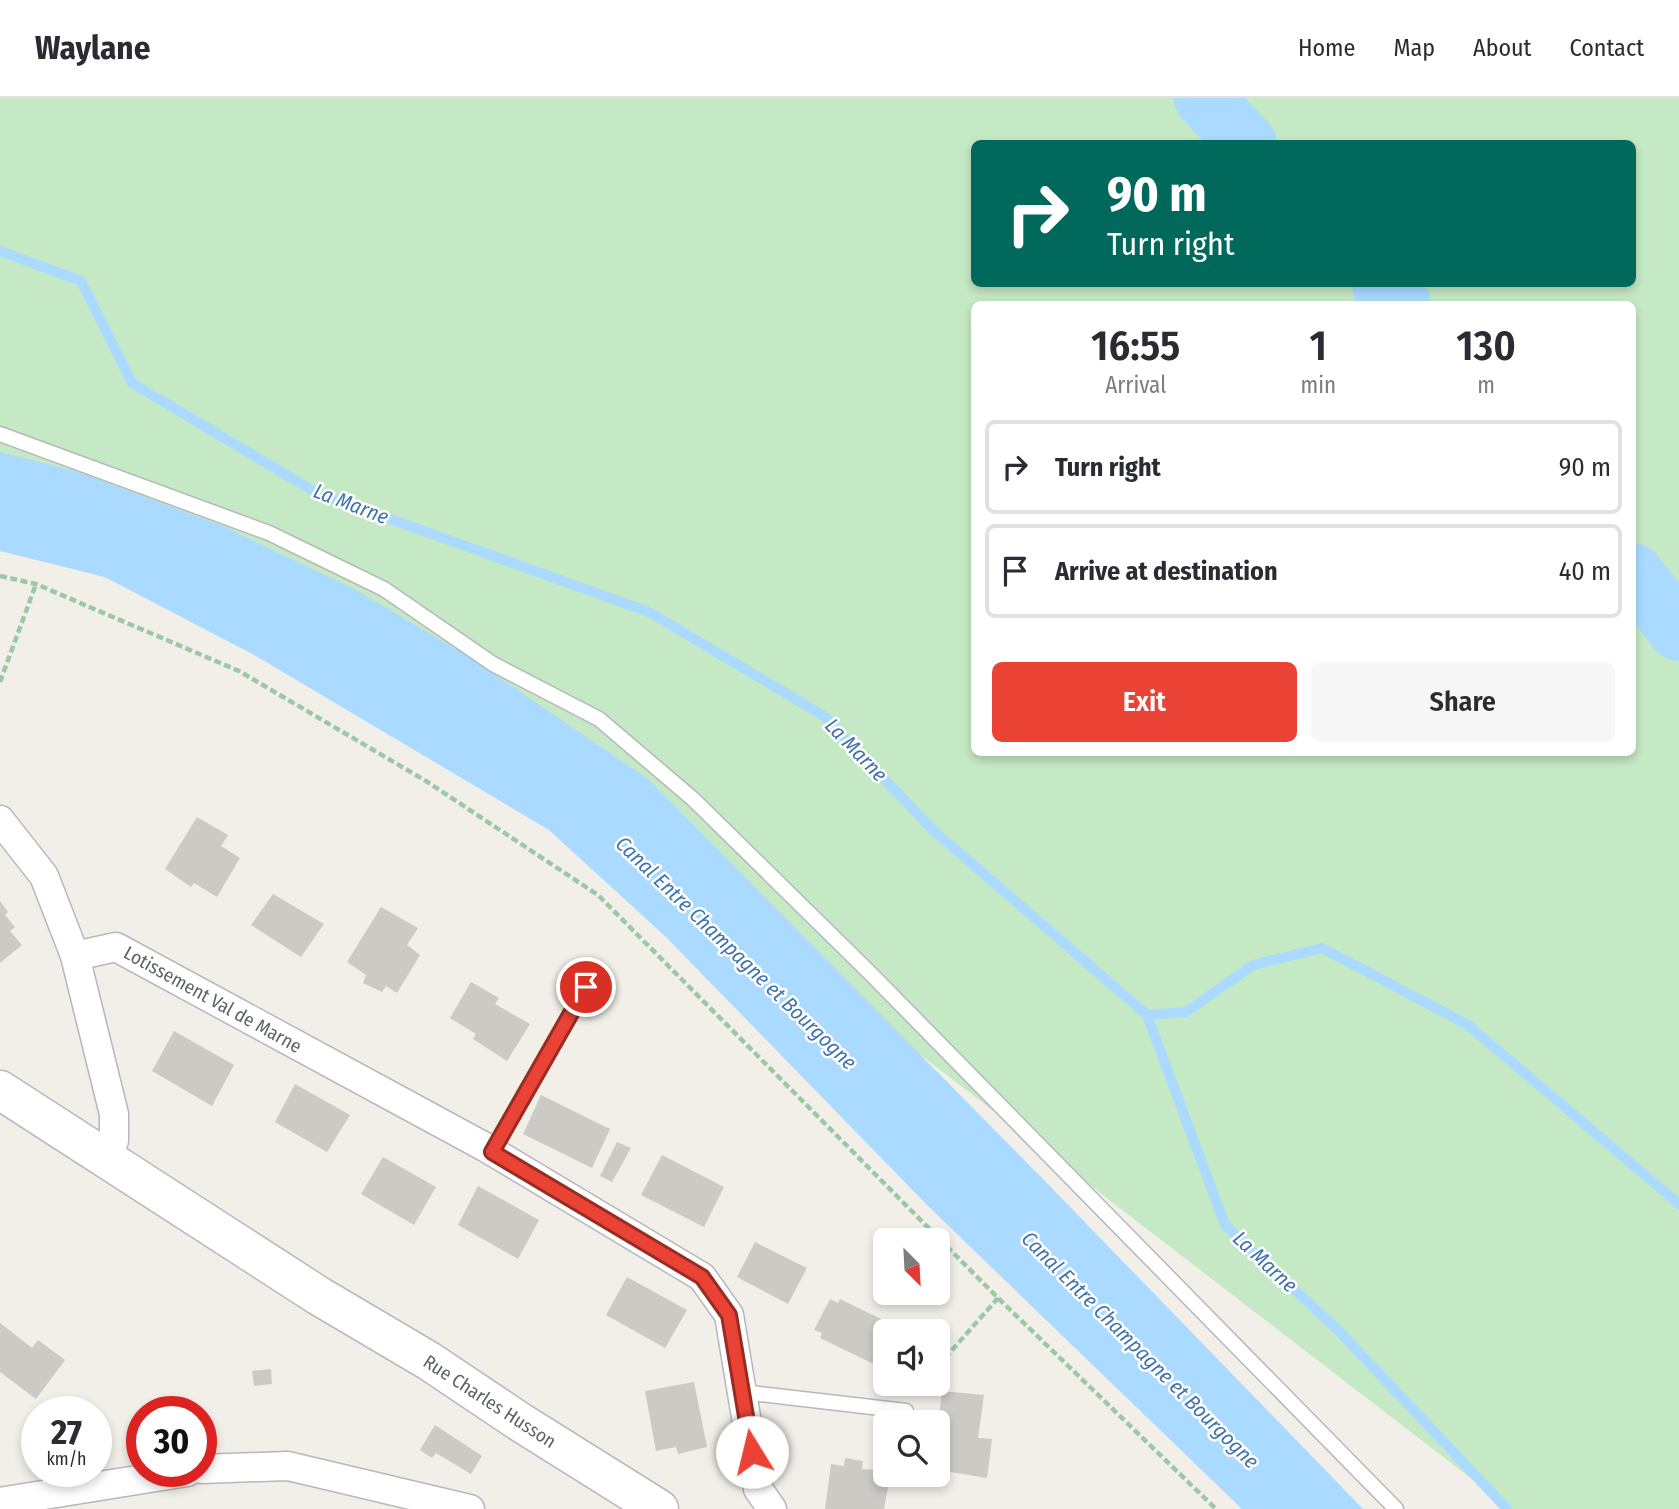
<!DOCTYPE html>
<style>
:root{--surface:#fff;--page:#f7f7f7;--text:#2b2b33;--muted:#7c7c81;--line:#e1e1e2;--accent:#ea4335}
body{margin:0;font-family:"Fira Sans Condensed",sans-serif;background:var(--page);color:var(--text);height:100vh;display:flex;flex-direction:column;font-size:26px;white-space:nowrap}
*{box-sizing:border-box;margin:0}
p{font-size:23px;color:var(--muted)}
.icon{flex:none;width:38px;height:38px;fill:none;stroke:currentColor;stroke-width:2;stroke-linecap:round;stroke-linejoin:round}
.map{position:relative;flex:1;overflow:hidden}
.drawer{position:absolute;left:971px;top:203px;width:665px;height:455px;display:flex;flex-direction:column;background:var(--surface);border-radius:10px;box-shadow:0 4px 10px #0003}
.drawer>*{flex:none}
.banner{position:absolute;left:971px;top:42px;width:665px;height:147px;border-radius:10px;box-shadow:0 4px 10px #0003;background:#00695c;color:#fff;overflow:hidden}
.needle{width:46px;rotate:156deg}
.controls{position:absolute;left:873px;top:1130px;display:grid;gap:14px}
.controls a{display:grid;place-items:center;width:77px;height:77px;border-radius:10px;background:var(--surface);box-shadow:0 4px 10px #0003;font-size:35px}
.speed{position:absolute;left:21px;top:1298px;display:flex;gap:14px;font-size:35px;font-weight:700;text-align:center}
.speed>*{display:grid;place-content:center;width:91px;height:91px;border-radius:50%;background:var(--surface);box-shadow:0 4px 10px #0003;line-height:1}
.speed small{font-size:18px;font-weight:400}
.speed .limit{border:10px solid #d22;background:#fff;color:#111}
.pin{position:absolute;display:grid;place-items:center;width:60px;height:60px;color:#fff;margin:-30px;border:4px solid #fff;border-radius:50%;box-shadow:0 2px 7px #0007}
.me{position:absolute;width:77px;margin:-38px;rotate:351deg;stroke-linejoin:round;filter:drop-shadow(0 0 5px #0008)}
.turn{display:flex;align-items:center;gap:24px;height:147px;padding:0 21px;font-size:32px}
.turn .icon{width:91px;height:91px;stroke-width:2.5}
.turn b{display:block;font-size:49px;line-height:60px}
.eta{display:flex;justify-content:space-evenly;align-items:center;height:119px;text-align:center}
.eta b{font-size:42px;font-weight:600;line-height:49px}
.action{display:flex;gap:14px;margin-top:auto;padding:14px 21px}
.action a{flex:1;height:80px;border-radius:10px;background:var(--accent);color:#fff;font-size:28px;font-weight:600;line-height:80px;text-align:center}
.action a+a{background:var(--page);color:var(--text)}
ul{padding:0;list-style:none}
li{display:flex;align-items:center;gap:21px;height:94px;margin:0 14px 10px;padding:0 7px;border:4px solid var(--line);border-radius:10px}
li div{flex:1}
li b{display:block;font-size:26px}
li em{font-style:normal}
header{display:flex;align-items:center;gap:42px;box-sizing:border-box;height:98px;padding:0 35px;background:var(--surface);border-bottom:2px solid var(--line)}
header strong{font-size:33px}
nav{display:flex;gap:38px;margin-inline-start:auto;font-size:24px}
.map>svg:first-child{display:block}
.green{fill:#c5e8c5;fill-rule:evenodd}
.water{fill:#aadaff}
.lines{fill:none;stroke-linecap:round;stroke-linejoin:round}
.stream{stroke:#aadaff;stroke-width:10}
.river{stroke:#aadaff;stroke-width:60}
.building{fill:#cccac5}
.lane-casing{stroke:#b5b8bc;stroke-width:17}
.street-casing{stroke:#b5b8bc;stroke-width:31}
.secondary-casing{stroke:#b6babf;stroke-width:41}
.path{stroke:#9cc7a9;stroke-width:4.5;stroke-dasharray:7 3.5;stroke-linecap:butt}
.lane{stroke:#fff;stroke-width:14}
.street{stroke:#fff;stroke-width:28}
.secondary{stroke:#fff;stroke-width:38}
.route-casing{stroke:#982c22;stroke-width:18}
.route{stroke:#ea4335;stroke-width:12}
.labels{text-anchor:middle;stroke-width:5;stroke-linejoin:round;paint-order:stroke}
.street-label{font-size:19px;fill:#5f6368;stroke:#fff}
.water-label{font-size:21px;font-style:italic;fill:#4174aa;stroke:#fff}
</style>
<header>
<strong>Waylane</strong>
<nav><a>Home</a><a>Map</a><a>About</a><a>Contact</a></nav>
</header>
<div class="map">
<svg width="1679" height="1411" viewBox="0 0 1679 1411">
<rect width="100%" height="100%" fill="#f1efe8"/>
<path class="green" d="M 0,0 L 1679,0 L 1679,1411 L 1511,1411 L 623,728 L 256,531 L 0,444 ZM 975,46 L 1633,46 L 1633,186 L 975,186 ZM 975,206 L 1633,206 L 1633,654 L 975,654 Z"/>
<path class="water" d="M 0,354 L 78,374 L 225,429 L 356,492 L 466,557 L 648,681 L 1042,1080 L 1363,1411 L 1242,1411 L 928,1108 L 666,839 L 549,732 L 256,558 L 105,479 L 0,453 Z"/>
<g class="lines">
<path class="stream" d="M 0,153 L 81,183 L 132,285 L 315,394 L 649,514 L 824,618 L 933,732 L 1147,917 L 1225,1127 L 1337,1231 L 1507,1411
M 1147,917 L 1186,914 L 1253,867 L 1322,850 L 1468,927 L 1679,1106"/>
<path class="river" d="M 1204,0 L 1247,46
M 1381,186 L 1401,206
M 1633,475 L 1679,533"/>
</g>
<path class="building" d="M 197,719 L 228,737 L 221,748 L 240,760 L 217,799 L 194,785 L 191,789 L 165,771 Z
M 273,796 L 324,826 L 301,859 L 251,827 Z
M 0,803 L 8,814 L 5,817 L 15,829 L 10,833 L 22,847 L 0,865 Z
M 381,809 L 418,830 L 407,847 L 420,857 L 397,895 L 386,888 L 382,894 L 363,885 L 366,877 L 347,864 Z
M 471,884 L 499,900 L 495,906 L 530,926 L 507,963 L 473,941 L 476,936 L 450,920 Z
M 174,933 L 234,967 L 212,1008 L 152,973 Z
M 295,986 L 350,1017 L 327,1054 L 275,1024 Z
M 541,997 L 610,1031 L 592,1070 L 523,1036 Z
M 617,1044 L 631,1050 L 612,1084 L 600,1078 Z
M 662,1057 L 724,1089 L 704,1129 L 641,1097 Z
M 383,1059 L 436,1089 L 414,1127 L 361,1096 Z
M 478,1088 L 539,1122 L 518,1161 L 458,1127 Z
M 755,1144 L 807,1170 L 788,1206 L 737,1179 Z
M 627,1179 L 687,1212 L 665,1250 L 606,1217 Z
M 830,1201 L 838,1205 L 840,1201 L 908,1234 L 886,1234 L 886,1272 L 820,1240 L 822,1235 L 814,1232 Z
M 0,1225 L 32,1250 L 38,1242 L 65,1262 L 36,1301 L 0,1274 Z
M 271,1271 L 272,1286 L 254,1288 L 252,1273 Z
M 694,1284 L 707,1349 L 678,1356 L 676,1349 L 656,1353 L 645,1293 Z
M 942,1293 L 984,1297 L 978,1340 L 992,1341 L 987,1380 L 938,1372 L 938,1326 Z
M 435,1327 L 482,1358 L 471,1376 L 436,1355 L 432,1360 L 420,1352 Z
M 845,1360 L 863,1363 L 862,1371 L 886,1373 L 886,1377 L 890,1377 L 884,1411 L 825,1411 L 831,1366 L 844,1368 Z"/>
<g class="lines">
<defs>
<path id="lane" d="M 0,336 L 269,435 L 384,491 L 493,566 L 599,621 L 693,701 L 871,876 L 1396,1411
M 492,1053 L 586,889
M 742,1294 L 906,1313"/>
<path id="street" d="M 0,722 L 44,778 L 75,858 L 116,849 L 485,1049 L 702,1179 L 729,1217 L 758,1391 L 772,1411
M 75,858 L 114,1016 L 114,1043 L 104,1059
M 201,1371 L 288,1368 L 470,1411
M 0,1404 L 187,1374"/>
<path id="secondary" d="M 0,992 L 319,1198 L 429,1263 L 520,1324 L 659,1411"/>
</defs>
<use href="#lane" class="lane-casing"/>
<use href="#street" class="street-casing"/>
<use href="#secondary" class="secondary-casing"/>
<path class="path" d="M 0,478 L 36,486 L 239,573 L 426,683 L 598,797 L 998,1200 L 1216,1411
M 0,584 L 36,486
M 938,1268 L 998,1200"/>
<use href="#lane" class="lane"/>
<use href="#street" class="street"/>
<use href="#secondary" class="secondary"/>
</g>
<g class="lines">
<defs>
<path id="route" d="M 586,889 L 492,1054 L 702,1179 L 729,1217 L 752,1354"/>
</defs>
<use href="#route" class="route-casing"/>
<use href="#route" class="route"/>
</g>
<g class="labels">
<g class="street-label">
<text transform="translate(213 901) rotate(29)" y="7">Lotissement Val de Marne</text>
<text transform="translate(490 1303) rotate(33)" y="7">Rue Charles Husson</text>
</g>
<g class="water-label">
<text transform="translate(351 406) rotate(21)" y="7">La Marne</text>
<text transform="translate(856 652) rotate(46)" y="7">La Marne</text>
<text transform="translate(736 855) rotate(44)" y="7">Canal Entre Champagne et Bourgogne</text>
<text transform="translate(1265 1164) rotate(43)" y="7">La Marne</text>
<text transform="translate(1140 1252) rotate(45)" y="7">Canal Entre Champagne et Bourgogne</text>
</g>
</g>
</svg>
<div class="controls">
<a><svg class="needle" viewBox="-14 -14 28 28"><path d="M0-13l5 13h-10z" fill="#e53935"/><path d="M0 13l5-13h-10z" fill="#7c7c81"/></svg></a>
<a><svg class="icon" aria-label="sound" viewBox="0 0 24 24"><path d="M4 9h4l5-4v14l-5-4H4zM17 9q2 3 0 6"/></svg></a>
<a><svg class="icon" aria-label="search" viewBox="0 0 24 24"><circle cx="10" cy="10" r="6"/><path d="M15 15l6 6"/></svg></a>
</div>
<div class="speed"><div>27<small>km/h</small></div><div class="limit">30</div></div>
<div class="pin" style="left:586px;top:889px;background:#d93025"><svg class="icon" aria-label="arrive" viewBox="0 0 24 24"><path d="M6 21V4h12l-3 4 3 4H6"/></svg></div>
<svg class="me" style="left:752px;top:1354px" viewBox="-20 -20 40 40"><circle r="19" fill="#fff"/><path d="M0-13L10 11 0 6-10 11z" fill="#ea4335"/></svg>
<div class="banner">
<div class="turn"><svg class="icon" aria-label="right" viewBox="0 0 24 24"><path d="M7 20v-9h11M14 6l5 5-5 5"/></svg><div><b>90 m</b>Turn right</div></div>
</div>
<section class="drawer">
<div class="eta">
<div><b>16:55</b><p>Arrival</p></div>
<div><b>1</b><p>min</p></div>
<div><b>130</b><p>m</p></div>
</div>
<ul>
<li><svg class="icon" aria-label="right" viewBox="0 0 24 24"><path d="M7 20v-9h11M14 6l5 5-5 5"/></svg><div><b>Turn right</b></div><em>90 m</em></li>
<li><svg class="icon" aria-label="arrive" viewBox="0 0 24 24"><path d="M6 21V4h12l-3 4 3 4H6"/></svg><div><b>Arrive at destination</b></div><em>40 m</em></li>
</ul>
<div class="action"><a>Exit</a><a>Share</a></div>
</section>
</div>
